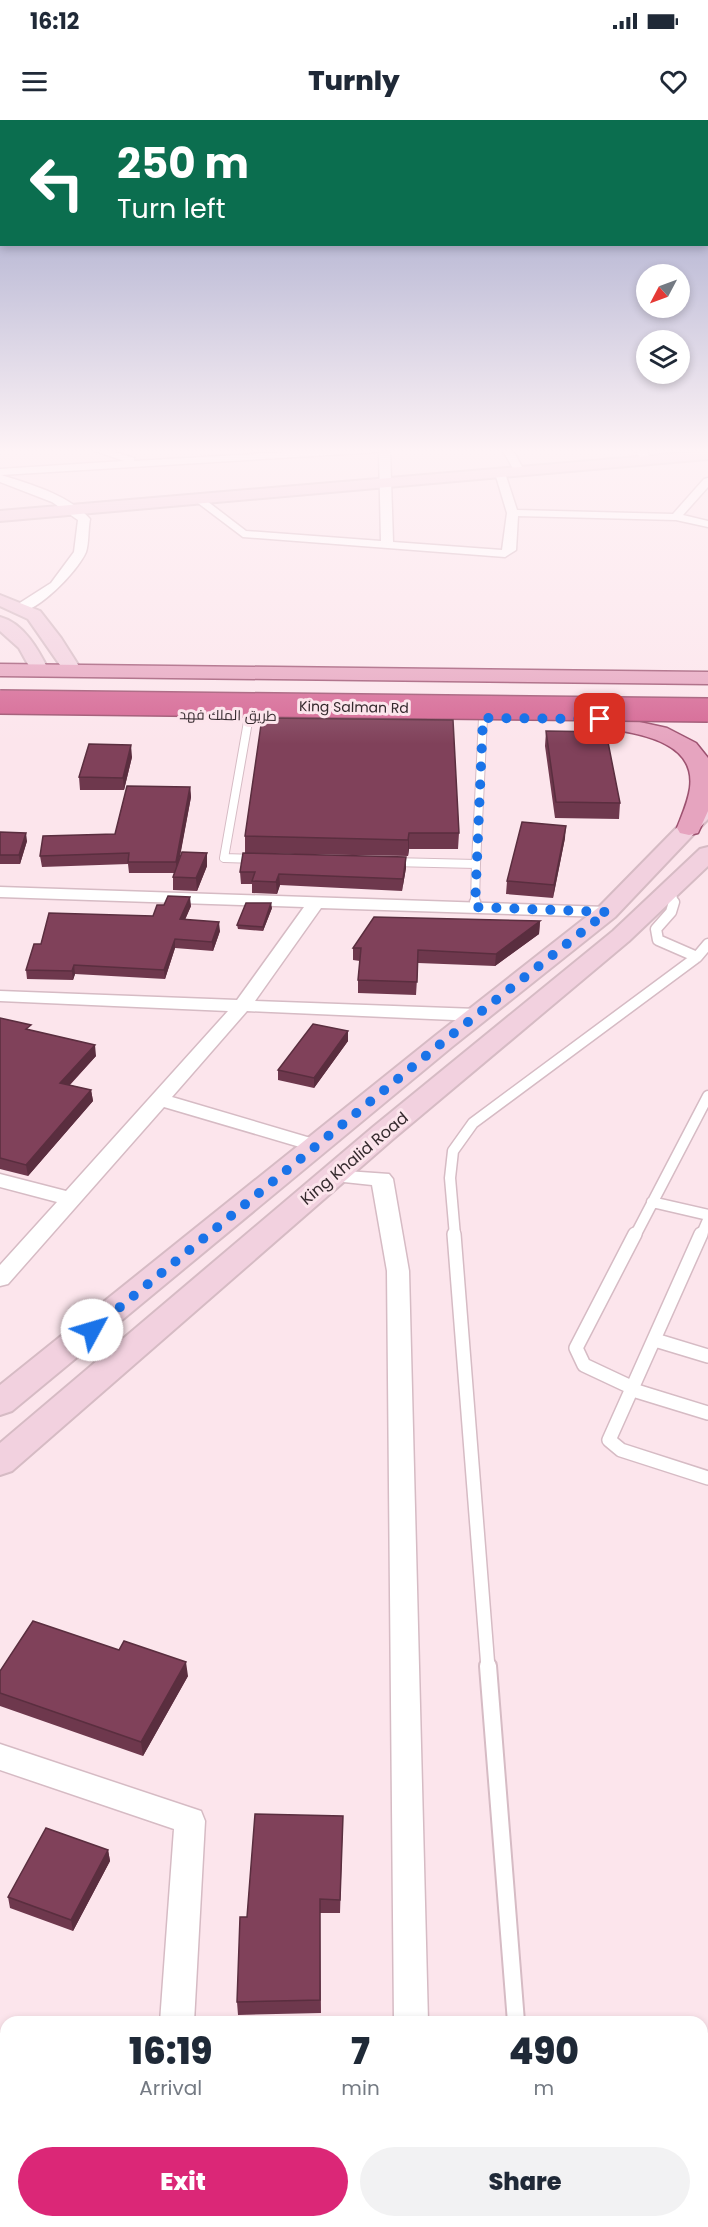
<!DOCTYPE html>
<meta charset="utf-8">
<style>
:root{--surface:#fff;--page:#f2f2f3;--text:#1f2937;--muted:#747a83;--accent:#db2777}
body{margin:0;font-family:Poppins,Cairo,sans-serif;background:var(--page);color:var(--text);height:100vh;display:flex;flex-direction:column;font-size:22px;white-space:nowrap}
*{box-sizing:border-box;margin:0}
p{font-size:20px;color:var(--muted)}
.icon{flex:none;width:33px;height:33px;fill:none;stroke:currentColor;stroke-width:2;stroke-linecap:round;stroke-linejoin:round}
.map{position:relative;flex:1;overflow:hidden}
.panel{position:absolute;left:0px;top:1896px;width:708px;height:212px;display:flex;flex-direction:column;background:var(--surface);border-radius:18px 18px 0 0;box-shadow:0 3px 9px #0003}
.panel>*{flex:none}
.banner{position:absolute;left:0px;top:0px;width:708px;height:126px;box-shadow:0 3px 9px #0003;background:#0b6e4f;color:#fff;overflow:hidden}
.needle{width:39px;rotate:229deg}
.tools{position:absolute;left:636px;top:144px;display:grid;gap:12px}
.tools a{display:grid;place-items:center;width:54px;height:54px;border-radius:50%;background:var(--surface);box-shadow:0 3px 9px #0003;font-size:30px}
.pin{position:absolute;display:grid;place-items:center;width:51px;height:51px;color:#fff;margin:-26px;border-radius:12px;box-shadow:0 3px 9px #0006}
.me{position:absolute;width:66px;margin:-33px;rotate:51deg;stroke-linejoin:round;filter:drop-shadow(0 0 4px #0008)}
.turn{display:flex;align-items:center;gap:21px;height:126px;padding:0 18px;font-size:27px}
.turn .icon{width:78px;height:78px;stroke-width:2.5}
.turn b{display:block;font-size:42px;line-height:51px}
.eta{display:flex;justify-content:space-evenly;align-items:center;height:102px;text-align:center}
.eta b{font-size:36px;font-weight:800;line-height:42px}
.cta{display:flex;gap:12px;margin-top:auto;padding:12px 18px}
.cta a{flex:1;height:69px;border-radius:36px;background:var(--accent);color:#fff;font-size:24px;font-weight:800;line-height:69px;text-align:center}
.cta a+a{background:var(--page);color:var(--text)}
.status{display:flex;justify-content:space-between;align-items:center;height:42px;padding:0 30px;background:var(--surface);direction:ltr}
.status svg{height:16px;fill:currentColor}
header{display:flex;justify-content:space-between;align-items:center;height:78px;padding:0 18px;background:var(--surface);font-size:27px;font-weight:800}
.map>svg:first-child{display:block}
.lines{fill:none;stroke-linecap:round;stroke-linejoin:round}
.lane-far3-casing{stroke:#d6bbc4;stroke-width:10}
.lane-far2-casing{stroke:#d6bbc4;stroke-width:13}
.lane-far1-casing{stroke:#d6bbc4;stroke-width:16}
.lane-casing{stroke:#d6bbc4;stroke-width:20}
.street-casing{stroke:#d6bbc4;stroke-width:3}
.secondary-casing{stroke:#d6bbc4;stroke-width:4}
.primary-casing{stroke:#9d5270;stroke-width:3}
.lane-far3{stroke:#fff;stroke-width:8}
.lane-far2{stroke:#fff;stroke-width:10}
.lane-far1{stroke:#fff;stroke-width:13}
.lane{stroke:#fff;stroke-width:16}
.street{fill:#fff;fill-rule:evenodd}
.secondary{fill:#f2d1df;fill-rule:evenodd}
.primary{fill:#e6a4bf;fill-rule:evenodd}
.highway-bridge-casing{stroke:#9d5270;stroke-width:26;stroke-linecap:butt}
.highway-bridge{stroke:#d56794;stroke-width:23}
.wall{fill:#6e384d}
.shaded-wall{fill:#5a2e3f}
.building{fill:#80415a;stroke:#5a2e3f;stroke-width:1.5}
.route{stroke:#1a73e8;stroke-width:10;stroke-dasharray:0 18}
.labels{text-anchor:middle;stroke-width:6;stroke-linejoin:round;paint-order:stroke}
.far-street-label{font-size:14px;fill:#352a2e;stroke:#fce5ec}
.street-label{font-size:16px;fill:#352a2e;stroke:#fce5ec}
</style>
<div class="status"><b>16:12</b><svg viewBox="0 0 49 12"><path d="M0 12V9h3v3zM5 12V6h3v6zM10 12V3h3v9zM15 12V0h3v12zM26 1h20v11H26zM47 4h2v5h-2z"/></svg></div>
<header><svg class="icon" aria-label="menu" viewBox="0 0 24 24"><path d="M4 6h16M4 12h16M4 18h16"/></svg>Turnly<svg class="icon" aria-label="heart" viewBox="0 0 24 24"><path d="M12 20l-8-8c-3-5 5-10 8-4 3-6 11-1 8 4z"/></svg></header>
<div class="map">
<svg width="708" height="2107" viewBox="0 0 708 2107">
<rect width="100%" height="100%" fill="#fce5ec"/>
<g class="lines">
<defs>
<path id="lane-far3" d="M 249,596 L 224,738 L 256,739
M 392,742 L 476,744 L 483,598
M 671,771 L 674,783
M 475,783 L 476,744"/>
<path id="lane-far2" d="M 674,782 L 671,792 L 656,809 L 658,820 L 697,837 L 708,824
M 475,787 L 475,782
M 652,1082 L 708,1095
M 455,1116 L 450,1058 L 453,1031 L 473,1003 L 697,837
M 635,1116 L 708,976
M 701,1116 L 708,1100"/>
<path id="lane-far1" d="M 454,1114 L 488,1548
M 701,1114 L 609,1320 L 621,1330 L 708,1358
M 655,1220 L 708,1236
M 633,1268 L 584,1245 L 576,1228 L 635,1114
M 633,1270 L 708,1293"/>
<path id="lane" d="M 488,1546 L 516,1902
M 584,2102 L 588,2107"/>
<path id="street" d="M 90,329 L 104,329 L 134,338 L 134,341 L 340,329 L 390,329 L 393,422 L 502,430 L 507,393 L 495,353 L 500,350 L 505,353 L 517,390 L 673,394 L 704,359 L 708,358 L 708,367 L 683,395 L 708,401 L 708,407 L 676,400 L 518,396 L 516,430 L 505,437 L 243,417 L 194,380 L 195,378 L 203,378 L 246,411 L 381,421 L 379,332 L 1,355 C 30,364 69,375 90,399 C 88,409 89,423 86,432 C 78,451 35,496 15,492 L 13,489 L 15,486 L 51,463 L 74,432 L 78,400 L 52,382 L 0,362 L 0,349 L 124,341 Z
M 502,329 L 512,329 L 525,352 L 524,354 L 516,354 Z
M 634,329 L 644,329 L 653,340 L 644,342 Z
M 0,767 L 607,787 L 613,788 L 616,792 L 613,796 L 607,797 L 321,788 L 255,881 L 477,889 L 484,891 L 486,895 L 484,899 L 477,901 L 247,891 L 172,977 L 324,1022 L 327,1026 L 324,1030 L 317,1032 L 310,1030 L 164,987 L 8,1164 L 0,1166 L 0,1145 L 57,1082 L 0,1067 L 0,1054 L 66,1071 L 228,891 L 0,881 L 0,871 L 237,880 L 304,787 L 0,777 Z
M 332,1050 L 389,1054 L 393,1059 L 409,1151 L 428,1902 L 394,1902 L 387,1151 L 372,1065 L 325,1060 L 321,1056 L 325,1052 Z
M 0,1624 L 201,1691 L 205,1701 L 194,1902 L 160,1902 L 174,1709 L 0,1650 Z
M 0,1925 L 6,1927 L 6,1961 L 0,1959 Z
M 146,2102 L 182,2102 L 181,2107 L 145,2107 Z
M 396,2102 L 432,2102 L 432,2107 L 396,2107 Z"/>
<path id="secondary" d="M 708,331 L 708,339 L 0,401 L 0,391 Z
M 0,475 L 40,491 L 61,518 L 82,551 L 79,555 L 67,555 L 28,499 L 0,486 Z
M 0,497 C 24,503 39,531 49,551 L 46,555 L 34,555 L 19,528 L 0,511 Z
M 708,681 L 708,699 L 615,797 L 453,926 L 12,1291 L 0,1295 L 0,1265 L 435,916 L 599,787 L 701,683 Z
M 708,727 L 708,746 L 629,821 L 393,1019 L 12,1351 L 0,1355 L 0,1323 L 373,1007 L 613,811 L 700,729 Z"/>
<path id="primary" d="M 0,544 L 708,552 L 708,564 L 0,556 Z
M 594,592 L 667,608 L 696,623 L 708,638 L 708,691 L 698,713 L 689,715 L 680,713 L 677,708 C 682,695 688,682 690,668 C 697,614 622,613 586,604 L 583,599 L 586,594 Z"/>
</defs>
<use href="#lane-far3" class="lane-far3-casing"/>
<use href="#lane-far2" class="lane-far2-casing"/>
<use href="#lane-far1" class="lane-far1-casing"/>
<use href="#lane" class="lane-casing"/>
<use href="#street" class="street-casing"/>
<use href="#secondary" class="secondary-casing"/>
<use href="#primary" class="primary-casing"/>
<use href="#lane-far3" class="lane-far3"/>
<use href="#lane-far2" class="lane-far2"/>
<use href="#lane-far1" class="lane-far1"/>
<use href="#lane" class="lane"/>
<use href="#street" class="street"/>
<use href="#secondary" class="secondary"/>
<use href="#primary" class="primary"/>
<defs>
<path id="highway-bridge" d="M 0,582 L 708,590"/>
</defs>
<use href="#highway-bridge" class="highway-bridge-casing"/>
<use href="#highway-bridge" class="highway-bridge"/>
</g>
<path class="wall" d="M 262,598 L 459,713 L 458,729 L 409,729 L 408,736 L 245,733 L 245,716 Z
M 546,611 L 620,683 L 619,699 L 555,698 L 545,626 Z
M 132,637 L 124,670 L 80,670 L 79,657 Z
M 190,667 L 191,677 L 179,740 L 207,733 L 207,746 L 197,771 L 173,770 L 173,757 L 174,753 L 129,753 L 128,744 L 42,747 L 40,736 L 115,714 Z
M 0,712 L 27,721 L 20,744 L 0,744 Z
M 565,718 L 553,778 L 506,774 L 507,761 Z
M 406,748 L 402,771 L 280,765 L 277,774 L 252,773 L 252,764 L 241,764 L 240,752 Z
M 191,786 L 185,800 L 220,811 L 213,831 L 175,828 L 165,859 L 75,854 L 73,860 L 27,859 L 26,850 L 153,796 Z
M 272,788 L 263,811 L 238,809 L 237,805 Z
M 540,801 L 539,814 L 495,846 L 418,843 L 416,875 L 358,873 L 358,860 L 360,841 L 353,840 L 353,828 Z
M 0,898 L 96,936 L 70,965 L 91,970 L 93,981 L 28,1056 L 0,1049 Z
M 348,911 L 348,921 L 314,968 L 278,960 L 278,950 Z
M 0,1551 L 188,1556 L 143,1636 L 0,1586 Z
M 343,1696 L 340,1793 L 320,1793 L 321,1893 L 238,1895 L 237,1882 L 247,1797 Z
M 108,1730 L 110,1741 L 73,1811 L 10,1788 L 8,1777 Z"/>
<path class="shaded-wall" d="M 131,625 L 132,637 L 124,670 L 123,658 Z
M 190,667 L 191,677 L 177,753 L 176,742 Z
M 566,706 L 565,718 L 553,778 L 554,765 Z
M 26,713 L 27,721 L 20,744 L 19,735 Z
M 409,713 L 409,729 L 408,736 L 408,720 Z
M 207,733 L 207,746 L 197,771 L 196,758 Z
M 406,737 L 406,748 L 402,771 L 403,759 Z
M 279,754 L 280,765 L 277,774 L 276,762 Z
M 190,777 L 191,786 L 181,808 L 180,799 Z
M 271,783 L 272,788 L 263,811 L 263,807 Z
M 540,801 L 539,814 L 495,846 L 496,834 Z
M 219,802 L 220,811 L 213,831 L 212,822 Z
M 175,819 L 175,828 L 165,859 L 164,850 Z
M 74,845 L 75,854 L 73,860 L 72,851 Z
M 348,911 L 348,921 L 314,968 L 314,958 Z
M 95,925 L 96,936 L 61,974 L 60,963 Z
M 91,970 L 93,981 L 28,1056 L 26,1045 Z
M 186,1542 L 188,1556 L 143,1636 L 141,1622 Z
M 108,1730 L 110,1741 L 73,1811 L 71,1800 Z"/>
<path class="building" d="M 262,598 L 453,600 L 459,713 L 409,713 L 408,720 L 245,716 Z
M 546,611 L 606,612 L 620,683 L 556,682 Z
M 89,624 L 131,625 L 123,658 L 79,657 Z
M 127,666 L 190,667 L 176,742 L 128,742 L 129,733 L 40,736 L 43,716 L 115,714 Z
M 522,702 L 566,706 L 554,765 L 507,761 Z
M 0,712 L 26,713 L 19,735 L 0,735 Z
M 182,732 L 207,733 L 196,758 L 173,757 Z
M 243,733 L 406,737 L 403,759 L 279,754 L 276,762 L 252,761 L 255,752 L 240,752 Z
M 168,776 L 190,777 L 180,799 L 219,802 L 212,822 L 175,819 L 164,850 L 74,845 L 72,851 L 26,850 L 34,824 L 41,824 L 49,793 L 153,796 L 157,785 L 164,785 Z
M 246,783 L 271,783 L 263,807 L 237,805 Z
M 374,797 L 540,801 L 496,834 L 418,830 L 417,862 L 358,860 L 361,828 L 353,828 Z
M 0,898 L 31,905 L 26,909 L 95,925 L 60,963 L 91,970 L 26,1045 L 0,1038 Z
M 313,904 L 348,911 L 314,958 L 278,950 Z
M 33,1501 L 119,1530 L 124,1521 L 186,1542 L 141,1622 L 0,1573 L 0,1551 Z
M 255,1694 L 343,1696 L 340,1780 L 320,1779 L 320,1880 L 237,1882 L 240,1797 L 247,1797 Z
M 46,1708 L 108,1730 L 71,1800 L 8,1777 Z
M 0,2082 L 6,2084 L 6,2102 L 60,2102 L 76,2107 L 0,2107 Z"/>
<linearGradient id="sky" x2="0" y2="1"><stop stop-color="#969bc4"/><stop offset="0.53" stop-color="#fef3f6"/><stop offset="1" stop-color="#fef3f6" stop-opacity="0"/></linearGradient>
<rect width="708" height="624" fill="url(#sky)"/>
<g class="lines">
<path class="route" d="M 92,1210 L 444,921 L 607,792 L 475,787 L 483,598 L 600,599"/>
</g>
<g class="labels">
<g class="far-street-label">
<text transform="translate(354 587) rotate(1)" y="5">King Salman Rd</text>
<text transform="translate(228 595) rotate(1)" y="5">طريق الملك فهد</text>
</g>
<g class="street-label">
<text transform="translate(354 1038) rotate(-40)" y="6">King Khalid Road</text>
</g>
</g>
</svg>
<div class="tools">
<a><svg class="needle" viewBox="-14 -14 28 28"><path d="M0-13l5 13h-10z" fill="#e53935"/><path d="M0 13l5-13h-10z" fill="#747a83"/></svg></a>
<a><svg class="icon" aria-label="layers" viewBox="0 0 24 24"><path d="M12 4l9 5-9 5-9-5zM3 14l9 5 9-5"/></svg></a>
</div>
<div class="pin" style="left:600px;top:599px;background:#d93025"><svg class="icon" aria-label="arrive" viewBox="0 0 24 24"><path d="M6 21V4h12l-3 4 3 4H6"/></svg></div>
<svg class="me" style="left:92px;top:1210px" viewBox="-20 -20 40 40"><circle r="19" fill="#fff"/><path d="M0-13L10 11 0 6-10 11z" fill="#1a73e8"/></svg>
<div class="banner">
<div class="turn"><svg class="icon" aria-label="left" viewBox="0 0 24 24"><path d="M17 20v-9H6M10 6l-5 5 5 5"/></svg><div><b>250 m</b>Turn left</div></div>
</div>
<section class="panel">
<div class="eta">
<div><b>16:19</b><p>Arrival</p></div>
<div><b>7</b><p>min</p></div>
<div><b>490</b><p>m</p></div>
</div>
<div class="cta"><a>Exit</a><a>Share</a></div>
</section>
</div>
